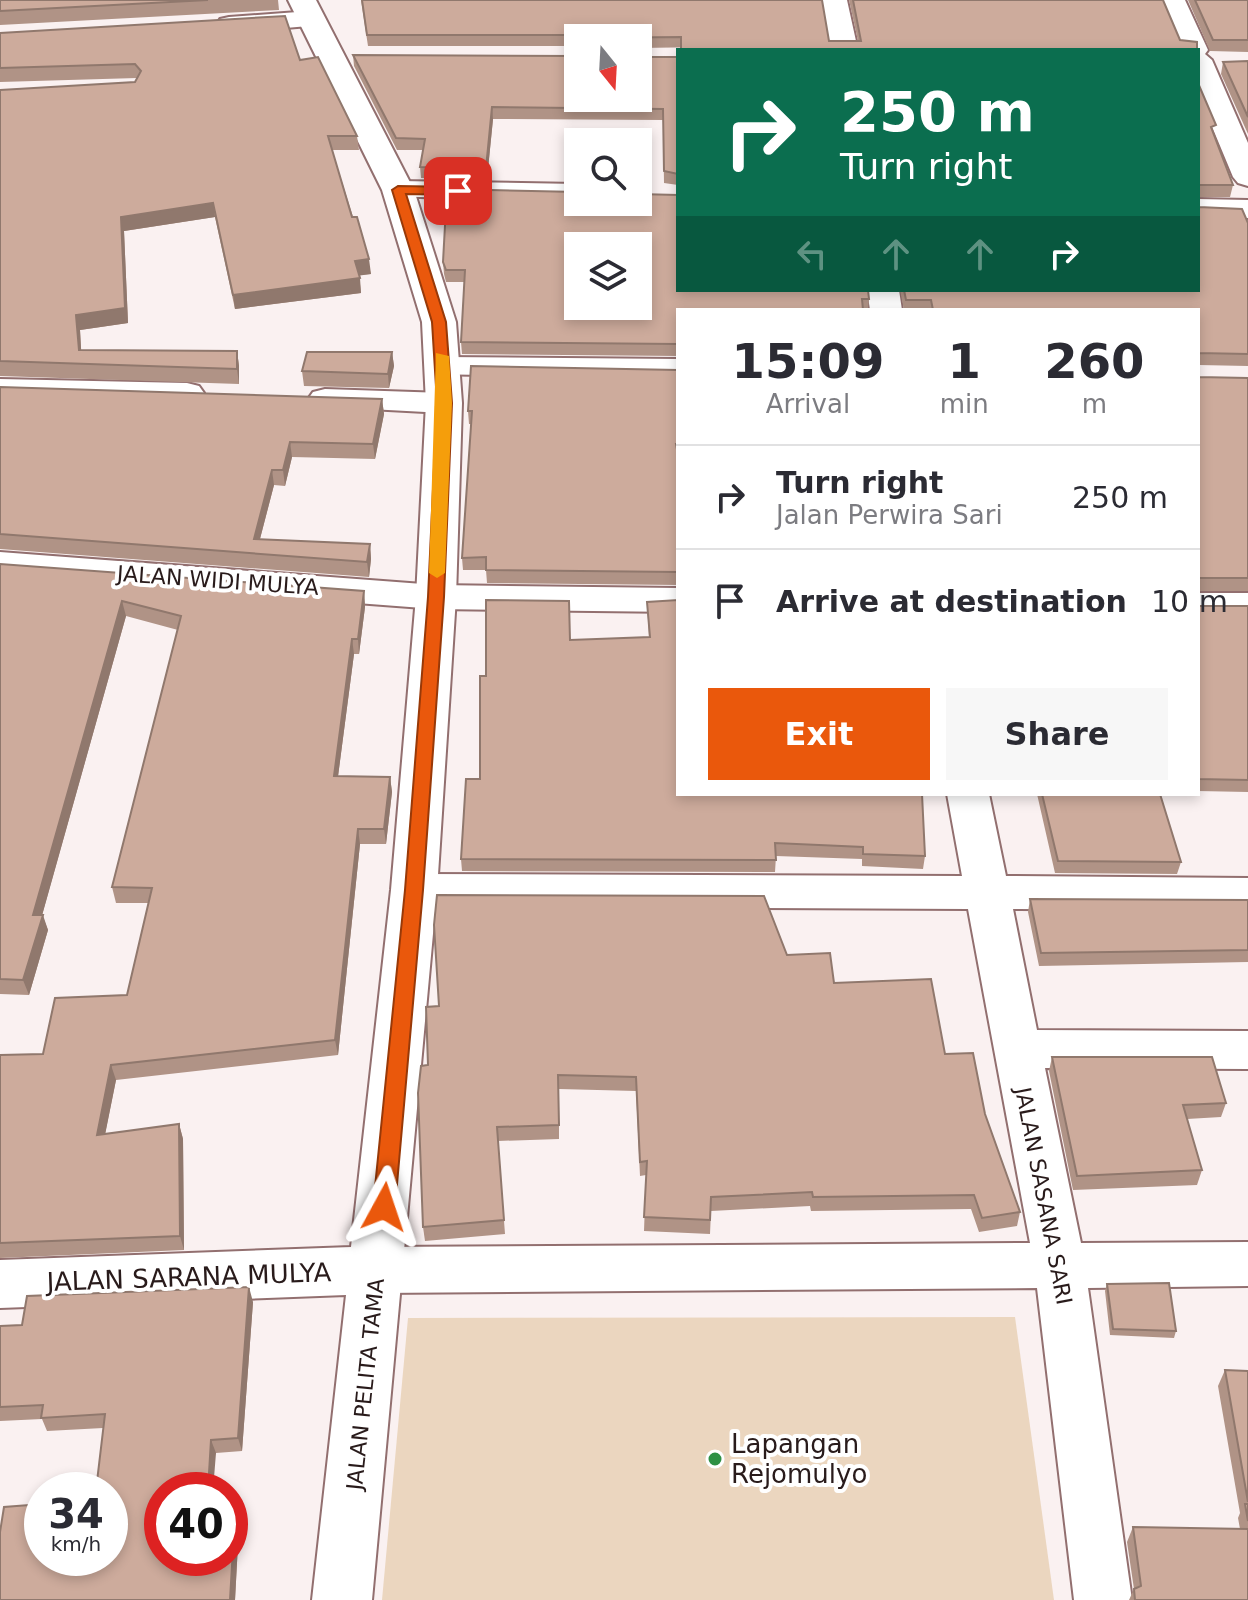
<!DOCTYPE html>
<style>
:root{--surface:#fff;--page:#f7f7f7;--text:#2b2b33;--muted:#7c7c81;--line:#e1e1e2;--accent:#ea580c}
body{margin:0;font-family:"DejaVu Sans",sans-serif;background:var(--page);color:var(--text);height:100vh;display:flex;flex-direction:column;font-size:30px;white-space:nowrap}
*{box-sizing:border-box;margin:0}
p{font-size:26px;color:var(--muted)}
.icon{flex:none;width:44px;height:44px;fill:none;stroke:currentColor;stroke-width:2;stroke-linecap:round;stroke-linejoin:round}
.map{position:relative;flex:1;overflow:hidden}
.drawer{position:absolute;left:676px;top:308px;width:524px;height:488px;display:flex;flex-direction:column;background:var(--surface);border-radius:0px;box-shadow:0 4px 12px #0003}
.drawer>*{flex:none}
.top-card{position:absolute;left:676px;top:48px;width:524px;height:244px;border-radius:0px;box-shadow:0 4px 12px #0003;background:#0b6e4f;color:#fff;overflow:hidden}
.needle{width:52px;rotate:162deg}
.tools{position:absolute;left:564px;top:24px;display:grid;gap:16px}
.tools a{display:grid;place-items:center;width:88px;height:88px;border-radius:0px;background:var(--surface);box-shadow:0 4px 12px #0003;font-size:40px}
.speed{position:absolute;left:24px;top:1472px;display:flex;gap:16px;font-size:40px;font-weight:700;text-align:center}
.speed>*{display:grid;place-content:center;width:104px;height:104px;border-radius:50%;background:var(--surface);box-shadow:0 4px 12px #0003;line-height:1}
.speed small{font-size:20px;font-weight:400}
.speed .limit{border:12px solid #d22;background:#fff;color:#111}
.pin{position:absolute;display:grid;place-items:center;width:68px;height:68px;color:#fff;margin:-34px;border-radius:16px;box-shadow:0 4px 12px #0006}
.me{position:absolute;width:88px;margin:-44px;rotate:5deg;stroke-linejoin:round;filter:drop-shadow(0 0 6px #0008)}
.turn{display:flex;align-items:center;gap:28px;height:168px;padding:0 32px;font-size:36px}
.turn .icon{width:104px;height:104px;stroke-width:2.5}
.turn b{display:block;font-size:56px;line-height:68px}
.lanes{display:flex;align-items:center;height:76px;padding:0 32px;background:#0003;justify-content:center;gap:40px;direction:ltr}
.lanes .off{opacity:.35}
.eta{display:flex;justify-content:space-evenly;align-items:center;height:136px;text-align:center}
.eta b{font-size:48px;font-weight:800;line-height:56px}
.cta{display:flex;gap:16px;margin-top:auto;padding:16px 32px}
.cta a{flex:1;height:92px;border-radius:0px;background:var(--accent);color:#fff;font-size:32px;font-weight:800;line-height:92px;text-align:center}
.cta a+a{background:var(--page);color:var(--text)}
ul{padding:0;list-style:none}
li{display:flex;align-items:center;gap:24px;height:104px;padding:0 32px;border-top:2px solid var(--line)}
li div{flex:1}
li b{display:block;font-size:30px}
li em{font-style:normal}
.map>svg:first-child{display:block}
.green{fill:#ebd6bf}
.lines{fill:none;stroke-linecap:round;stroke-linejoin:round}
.minor-casing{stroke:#926f6f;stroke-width:4}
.tertiary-casing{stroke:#926f6f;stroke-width:4}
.minor{fill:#fff;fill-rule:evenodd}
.tertiary{fill:#fff;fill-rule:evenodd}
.wall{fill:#b09386}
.shaded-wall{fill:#90786d}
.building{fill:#cdab9c;stroke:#90786d;stroke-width:2;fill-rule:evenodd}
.route{fill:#ea580c;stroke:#983908;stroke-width:2}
.slow{fill:#f59e0b}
.poi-dot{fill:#2e9044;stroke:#fff;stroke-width:3}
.labels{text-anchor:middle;stroke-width:8;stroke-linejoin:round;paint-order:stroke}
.street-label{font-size:22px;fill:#291b1b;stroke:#fff}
.near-street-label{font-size:26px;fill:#291b1b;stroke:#fff}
.near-poi-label{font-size:26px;fill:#291b1b;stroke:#fff;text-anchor:start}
</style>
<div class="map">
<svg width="1248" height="1600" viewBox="0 0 1248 1600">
<rect width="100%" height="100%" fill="#faf1f1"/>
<path class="green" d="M 1015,1317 L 1054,1600 L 382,1600 L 408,1318 Z"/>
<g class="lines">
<defs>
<path id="minor" d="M 821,0 L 847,0 L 858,50 L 830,50 Z
M 1159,0 L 1185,0 L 1208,50 L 1205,54 L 1212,60 L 1248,143 L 1248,186 L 1238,183 L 1233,177 L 1198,93 L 1198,50 L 1180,50 Z
M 311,11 L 320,13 L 324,19 L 320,25 L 229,33 L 220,31 L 216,25 L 220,19 L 229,17 Z
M 398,181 L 578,184 L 578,202 L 387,196 L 383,190 L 387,184 Z
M 1198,199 L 1248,200 L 1248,218 L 1198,217 Z
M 867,290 L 899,290 L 902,310 L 870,310 Z
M 442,357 L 678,359 L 678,379 L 430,374 L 425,367 L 430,360 Z
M 0,379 L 187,383 L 199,386 L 204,393 L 199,400 L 187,403 L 0,399 Z
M 325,389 L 444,393 L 456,396 L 461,403 L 456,410 L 444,413 L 313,406 L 308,399 L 313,392 Z
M 0,552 L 436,585 L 678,588 L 678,612 L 436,609 L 0,576 Z
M 1198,593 L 1248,593 L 1248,617 L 1198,617 Z
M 947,794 L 989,794 L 1006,876 L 1248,878 L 1248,910 L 1013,909 L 1037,1030 L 1248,1031 L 1248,1069 L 1045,1068 L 1081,1243 L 1248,1242 L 1248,1286 L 1088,1288 L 1132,1600 L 1074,1600 L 1037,1288 L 378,1293 L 360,1286 L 352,1270 L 360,1254 L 378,1247 L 1030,1243 L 968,909 L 414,906 L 399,902 L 392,890 L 399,878 L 414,874 L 962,876 Z"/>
<path id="tertiary" d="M 288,0 L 316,0 L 414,190 L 456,322 L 462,403 L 456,597 L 437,890 L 372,1600 L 312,1600 L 346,1295 L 0,1308 L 0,1260 L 351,1247 L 391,890 L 416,597 L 426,403 L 422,322 L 382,190 Z"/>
</defs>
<use href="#minor" class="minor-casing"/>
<use href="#tertiary" class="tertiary-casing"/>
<use href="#minor" class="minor"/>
<use href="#tertiary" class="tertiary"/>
</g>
<path class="wall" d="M 0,0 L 278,0 L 279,10 L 0,25 Z
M 361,0 L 829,41 L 858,41 L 849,0 L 1163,0 L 1180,40 L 638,48 L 638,38 L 578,38 L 578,46 L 368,46 Z
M 1188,0 L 1248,0 L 1248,52 L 1210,51 Z
M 0,33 L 300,60 L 357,136 L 359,150 L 332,150 L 371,274 L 359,275 L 361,293 L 235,309 L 215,217 L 124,231 L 128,323 L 80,330 L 81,350 L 237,351 L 239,366 L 239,384 L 0,376 L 0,90 L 135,82 L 137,78 L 0,82 Z
M 353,55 L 678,57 L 678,185 L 664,183 L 663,120 L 493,119 L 487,179 L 421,178 L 420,167 L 423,150 L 397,150 L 354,66 Z
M 1248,61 L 1248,134 L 1221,74 L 1223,62 Z
M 1198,83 L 1213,135 L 1233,185 L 1230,197 L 1199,197 L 1199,207 L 1248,223 L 1248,366 L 1199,365 L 1199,377 L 1248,378 L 1248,591 L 1199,591 L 1199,606 L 1248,606 L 1248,792 L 1198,791 L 1198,310 L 904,310 L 900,290 L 1198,290 Z
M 443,262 L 869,299 L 868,310 L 678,310 L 678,356 L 462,354 L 461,342 L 464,282 L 446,282 L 444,274 Z
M 392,352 L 394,366 L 389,388 L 304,386 L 302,371 Z
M 678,370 L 678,585 L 487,583 L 486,570 L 463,570 L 462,558 L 471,424 L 469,424 L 468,411 Z
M 0,387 L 382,399 L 384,414 L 375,459 L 292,457 L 285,486 L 274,485 L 260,539 L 370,544 L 371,559 L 369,577 L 0,549 Z
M 0,564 L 364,591 L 365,607 L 359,654 L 354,654 L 338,776 L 390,777 L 392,792 L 386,844 L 360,844 L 338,1055 L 116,1080 L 105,1134 L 179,1124 L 183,1139 L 184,1250 L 0,1258 L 0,1055 L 43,1054 L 127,995 L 149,903 L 116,903 L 112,887 L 178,630 L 126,616 L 42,915 L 48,930 L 29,995 L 0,994 Z
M 647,602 L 925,856 L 923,869 L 862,866 L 862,859 L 776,856 L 775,872 L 462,871 L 461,859 L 480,779 L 486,676 L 570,640 L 649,638 Z
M 1037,794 L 1160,794 L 1181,862 L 1177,874 L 1055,873 Z
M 1030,899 L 1248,900 L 1248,962 L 1039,966 L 1028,912 Z
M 787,955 L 834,983 L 945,1054 L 985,1114 L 1020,1212 L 1017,1226 L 979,1232 L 971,1209 L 811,1211 L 810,1206 L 711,1211 L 710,1234 L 644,1231 L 646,1175 L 640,1176 L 636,1091 L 559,1089 L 559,1139 L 498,1141 L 505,1234 L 425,1241 L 423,1227 L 428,1065 L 439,1006 Z
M 1052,1057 L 1226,1103 L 1221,1117 L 1187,1119 L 1202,1170 L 1197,1185 L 1073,1190 L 1049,1071 Z
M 1107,1284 L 1176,1331 L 1174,1338 L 1110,1335 L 1105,1291 Z
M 253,1302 L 242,1451 L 216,1453 L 162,1558 L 238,1544 L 235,1600 L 0,1600 L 110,1558 L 103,1428 L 47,1431 L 42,1419 L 0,1421 L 0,1326 L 22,1325 Z
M 1225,1370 L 1248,1371 L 1248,1600 L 1129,1600 L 1134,1589 L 1127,1542 L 1133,1527 L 1240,1529 L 1238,1518 L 1240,1513 L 1218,1386 Z"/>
<path class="shaded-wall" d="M 492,107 L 493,119 L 487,179 L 486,168 Z
M 213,203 L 215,217 L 124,231 L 128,323 L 80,330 L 82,365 L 79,350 L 76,315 L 121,217 Z
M 369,259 L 371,274 L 356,276 L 355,261 Z
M 360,278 L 361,293 L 235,309 L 233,295 Z
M 237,351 L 239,366 L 239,384 L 237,369 Z
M 392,352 L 394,366 L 389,388 L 388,374 Z
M 382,399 L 384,414 L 375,459 L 373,444 Z
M 290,442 L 292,457 L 285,486 L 283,470 Z
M 272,470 L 274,485 L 256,554 L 254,539 Z
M 370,544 L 371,559 L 369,577 L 367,562 Z
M 364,591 L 365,607 L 359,654 L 358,639 Z
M 122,601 L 126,616 L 38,930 L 33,915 Z
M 352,639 L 354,654 L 336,792 L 334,776 Z
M 390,777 L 392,792 L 386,844 L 384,829 Z
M 358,829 L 360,844 L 338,1055 L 335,1040 Z
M 43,915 L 48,930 L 29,995 L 23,980 Z
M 111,1065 L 116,1080 L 102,1150 L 97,1135 Z
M 179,1124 L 183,1139 L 184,1250 L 180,1236 Z
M 249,1287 L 253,1302 L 242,1451 L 238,1438 Z
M 211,1440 L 216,1453 L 213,1490 L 208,1490 Z
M 234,1531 L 238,1544 L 235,1600 L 230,1600 Z"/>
<path class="building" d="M 0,0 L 208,0 L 0,11 Z
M 362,0 L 822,0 L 829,41 L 861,41 L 853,0 L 1163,0 L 1180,40 L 1197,42 L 1197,50 L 681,50 L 681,37 L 578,38 L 578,35 L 367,35 Z
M 1195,0 L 1248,0 L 1248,40 L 1213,40 Z
M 285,16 L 300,60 L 318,57 L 357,136 L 328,136 L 352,217 L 357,217 L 369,259 L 355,261 L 360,278 L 233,295 L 213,203 L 121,217 L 125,308 L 76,315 L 79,350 L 237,351 L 237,369 L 0,361 L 0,90 L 135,82 L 141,71 L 135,64 L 0,68 L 0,33 Z
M 353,55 L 578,56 L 578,98 L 638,98 L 638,57 L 678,57 L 678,174 L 664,171 L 663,109 L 492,107 L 486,168 L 420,167 L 425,139 L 396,138 Z
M 1248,61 L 1248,117 L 1223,62 Z
M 1198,83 L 1216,125 L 1211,127 L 1233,185 L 1199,185 L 1199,207 L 1242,209 L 1248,223 L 1248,354 L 1199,353 L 1199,377 L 1248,378 L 1248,578 L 1199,578 L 1199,606 L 1248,606 L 1248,780 L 1198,779 L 1198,310 L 933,310 L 931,300 L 906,300 L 904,290 L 1198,290 Z
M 447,189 L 578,192 L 578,202 L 638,202 L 638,194 L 678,195 L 678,290 L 868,290 L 869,299 L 862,299 L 863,310 L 678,310 L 678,344 L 461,342 L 465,270 L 446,270 L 443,262 ZM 578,246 L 638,246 L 638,306 L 578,306 Z
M 307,352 L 392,352 L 388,374 L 302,371 Z
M 471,366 L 678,370 L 678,444 L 676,444 L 678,455 L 678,572 L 486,570 L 486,557 L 462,558 L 472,411 L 468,411 Z
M 0,387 L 382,399 L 373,444 L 290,442 L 283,470 L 272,470 L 254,539 L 370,544 L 367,562 L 0,534 Z
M 0,564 L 364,591 L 358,639 L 352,639 L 334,776 L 390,777 L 384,829 L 358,829 L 335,1040 L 111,1065 L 97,1135 L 179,1124 L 180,1236 L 0,1243 L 0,1055 L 43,1054 L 55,998 L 127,995 L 152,888 L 112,887 L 181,616 L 122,601 L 33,915 L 43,915 L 23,980 L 0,979 Z
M 486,600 L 569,601 L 570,640 L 650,637 L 647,602 L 678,600 L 678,794 L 922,794 L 925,856 L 863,854 L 863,847 L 775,843 L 776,860 L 461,859 L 466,779 L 480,779 L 480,676 L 486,676 Z
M 1042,794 L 1160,794 L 1181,862 L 1058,861 Z
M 437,895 L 764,896 L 787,955 L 830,953 L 834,983 L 931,979 L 945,1054 L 973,1053 L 985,1114 L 1020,1212 L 982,1218 L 974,1195 L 813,1197 L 812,1192 L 711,1197 L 710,1220 L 644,1217 L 647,1161 L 640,1162 L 636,1077 L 558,1075 L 559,1125 L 497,1127 L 504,1220 L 423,1227 L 418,1093 L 421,1066 L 428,1065 L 426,1007 L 439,1006 L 434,925 Z
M 1030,899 L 1248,900 L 1248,950 L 1041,953 Z
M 1052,1057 L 1212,1057 L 1226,1103 L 1183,1105 L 1202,1170 L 1077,1176 Z
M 1169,1283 L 1176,1331 L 1113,1329 L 1107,1284 Z
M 249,1287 L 238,1438 L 211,1440 L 208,1490 L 162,1490 L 162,1558 L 230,1558 L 230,1531 L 234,1531 L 230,1600 L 0,1600 L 0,1532 L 4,1507 L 42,1504 L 42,1558 L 110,1558 L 110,1490 L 96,1490 L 105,1414 L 41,1418 L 43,1405 L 0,1407 L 0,1326 L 22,1325 L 27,1296 Z
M 1225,1370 L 1248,1371 L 1248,1502 Z
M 1245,1504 L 1248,1504 L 1248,1521 Z
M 1133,1527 L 1248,1529 L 1248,1600 L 1135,1600 L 1134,1589 L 1141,1586 Z"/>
<path class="route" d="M 398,186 L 458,187 L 465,191 L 458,195 L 406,194 L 446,322 L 452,403 L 444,597 L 423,890 L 395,1207 L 392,1213 L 376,1213 L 373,1207 L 405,890 L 428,597 L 437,403 L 432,322 L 392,190 Z"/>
<path class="slow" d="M 436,353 L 449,356 L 452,403 L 445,573 L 437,578 L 429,573 Z"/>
<circle class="poi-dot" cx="715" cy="1459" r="8"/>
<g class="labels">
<g class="street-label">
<text transform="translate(218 580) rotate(4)" y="8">JALAN WIDI MULYA</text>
<text transform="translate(1044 1196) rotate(79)" y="8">JALAN SASANA SARI</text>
<text transform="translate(365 1384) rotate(-84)" y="8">JALAN PELITA TAMA</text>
</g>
<g class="near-street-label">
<text transform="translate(189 1277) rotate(-2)" y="9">JALAN SARANA MULYA</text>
</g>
<g class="near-poi-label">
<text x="731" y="1453">Lapangan<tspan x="731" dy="30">Rejomulyo</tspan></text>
</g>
</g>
</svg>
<div class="tools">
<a><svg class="needle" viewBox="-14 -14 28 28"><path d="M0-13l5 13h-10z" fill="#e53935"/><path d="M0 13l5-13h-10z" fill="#7c7c81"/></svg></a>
<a><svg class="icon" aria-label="search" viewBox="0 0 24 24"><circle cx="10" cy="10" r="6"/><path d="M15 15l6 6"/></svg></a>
<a><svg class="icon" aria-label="layers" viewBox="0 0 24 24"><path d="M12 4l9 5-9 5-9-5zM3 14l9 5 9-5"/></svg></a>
</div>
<div class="speed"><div>34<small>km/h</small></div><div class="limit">40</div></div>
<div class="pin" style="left:458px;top:191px;background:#d93025"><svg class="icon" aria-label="arrive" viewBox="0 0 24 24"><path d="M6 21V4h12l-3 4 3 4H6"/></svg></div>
<svg class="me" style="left:384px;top:1207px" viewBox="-20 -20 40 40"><path d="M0-17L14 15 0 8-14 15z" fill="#ea580c" stroke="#fff" stroke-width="4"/></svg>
<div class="top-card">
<div class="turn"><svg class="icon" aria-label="right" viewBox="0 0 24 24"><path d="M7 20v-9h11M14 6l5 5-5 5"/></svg><div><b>250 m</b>Turn right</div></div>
<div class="lanes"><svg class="icon off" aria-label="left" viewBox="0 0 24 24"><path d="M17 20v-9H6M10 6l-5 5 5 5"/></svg><svg class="icon off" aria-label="ahead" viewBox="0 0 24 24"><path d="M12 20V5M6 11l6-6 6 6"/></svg><svg class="icon off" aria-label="ahead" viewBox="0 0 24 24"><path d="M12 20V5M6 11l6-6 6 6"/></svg><svg class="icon" aria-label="right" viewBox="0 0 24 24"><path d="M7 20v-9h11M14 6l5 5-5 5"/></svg></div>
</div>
<section class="drawer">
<div class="eta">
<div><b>15:09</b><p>Arrival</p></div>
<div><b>1</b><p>min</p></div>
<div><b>260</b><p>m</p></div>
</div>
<ul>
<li><svg class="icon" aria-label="right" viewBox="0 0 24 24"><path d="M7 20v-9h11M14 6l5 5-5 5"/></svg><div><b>Turn right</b><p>Jalan Perwira Sari</p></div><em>250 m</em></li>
<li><svg class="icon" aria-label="arrive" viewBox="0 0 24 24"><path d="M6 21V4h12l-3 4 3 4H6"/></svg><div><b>Arrive at destination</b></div><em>10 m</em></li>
</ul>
<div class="cta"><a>Exit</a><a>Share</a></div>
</section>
</div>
